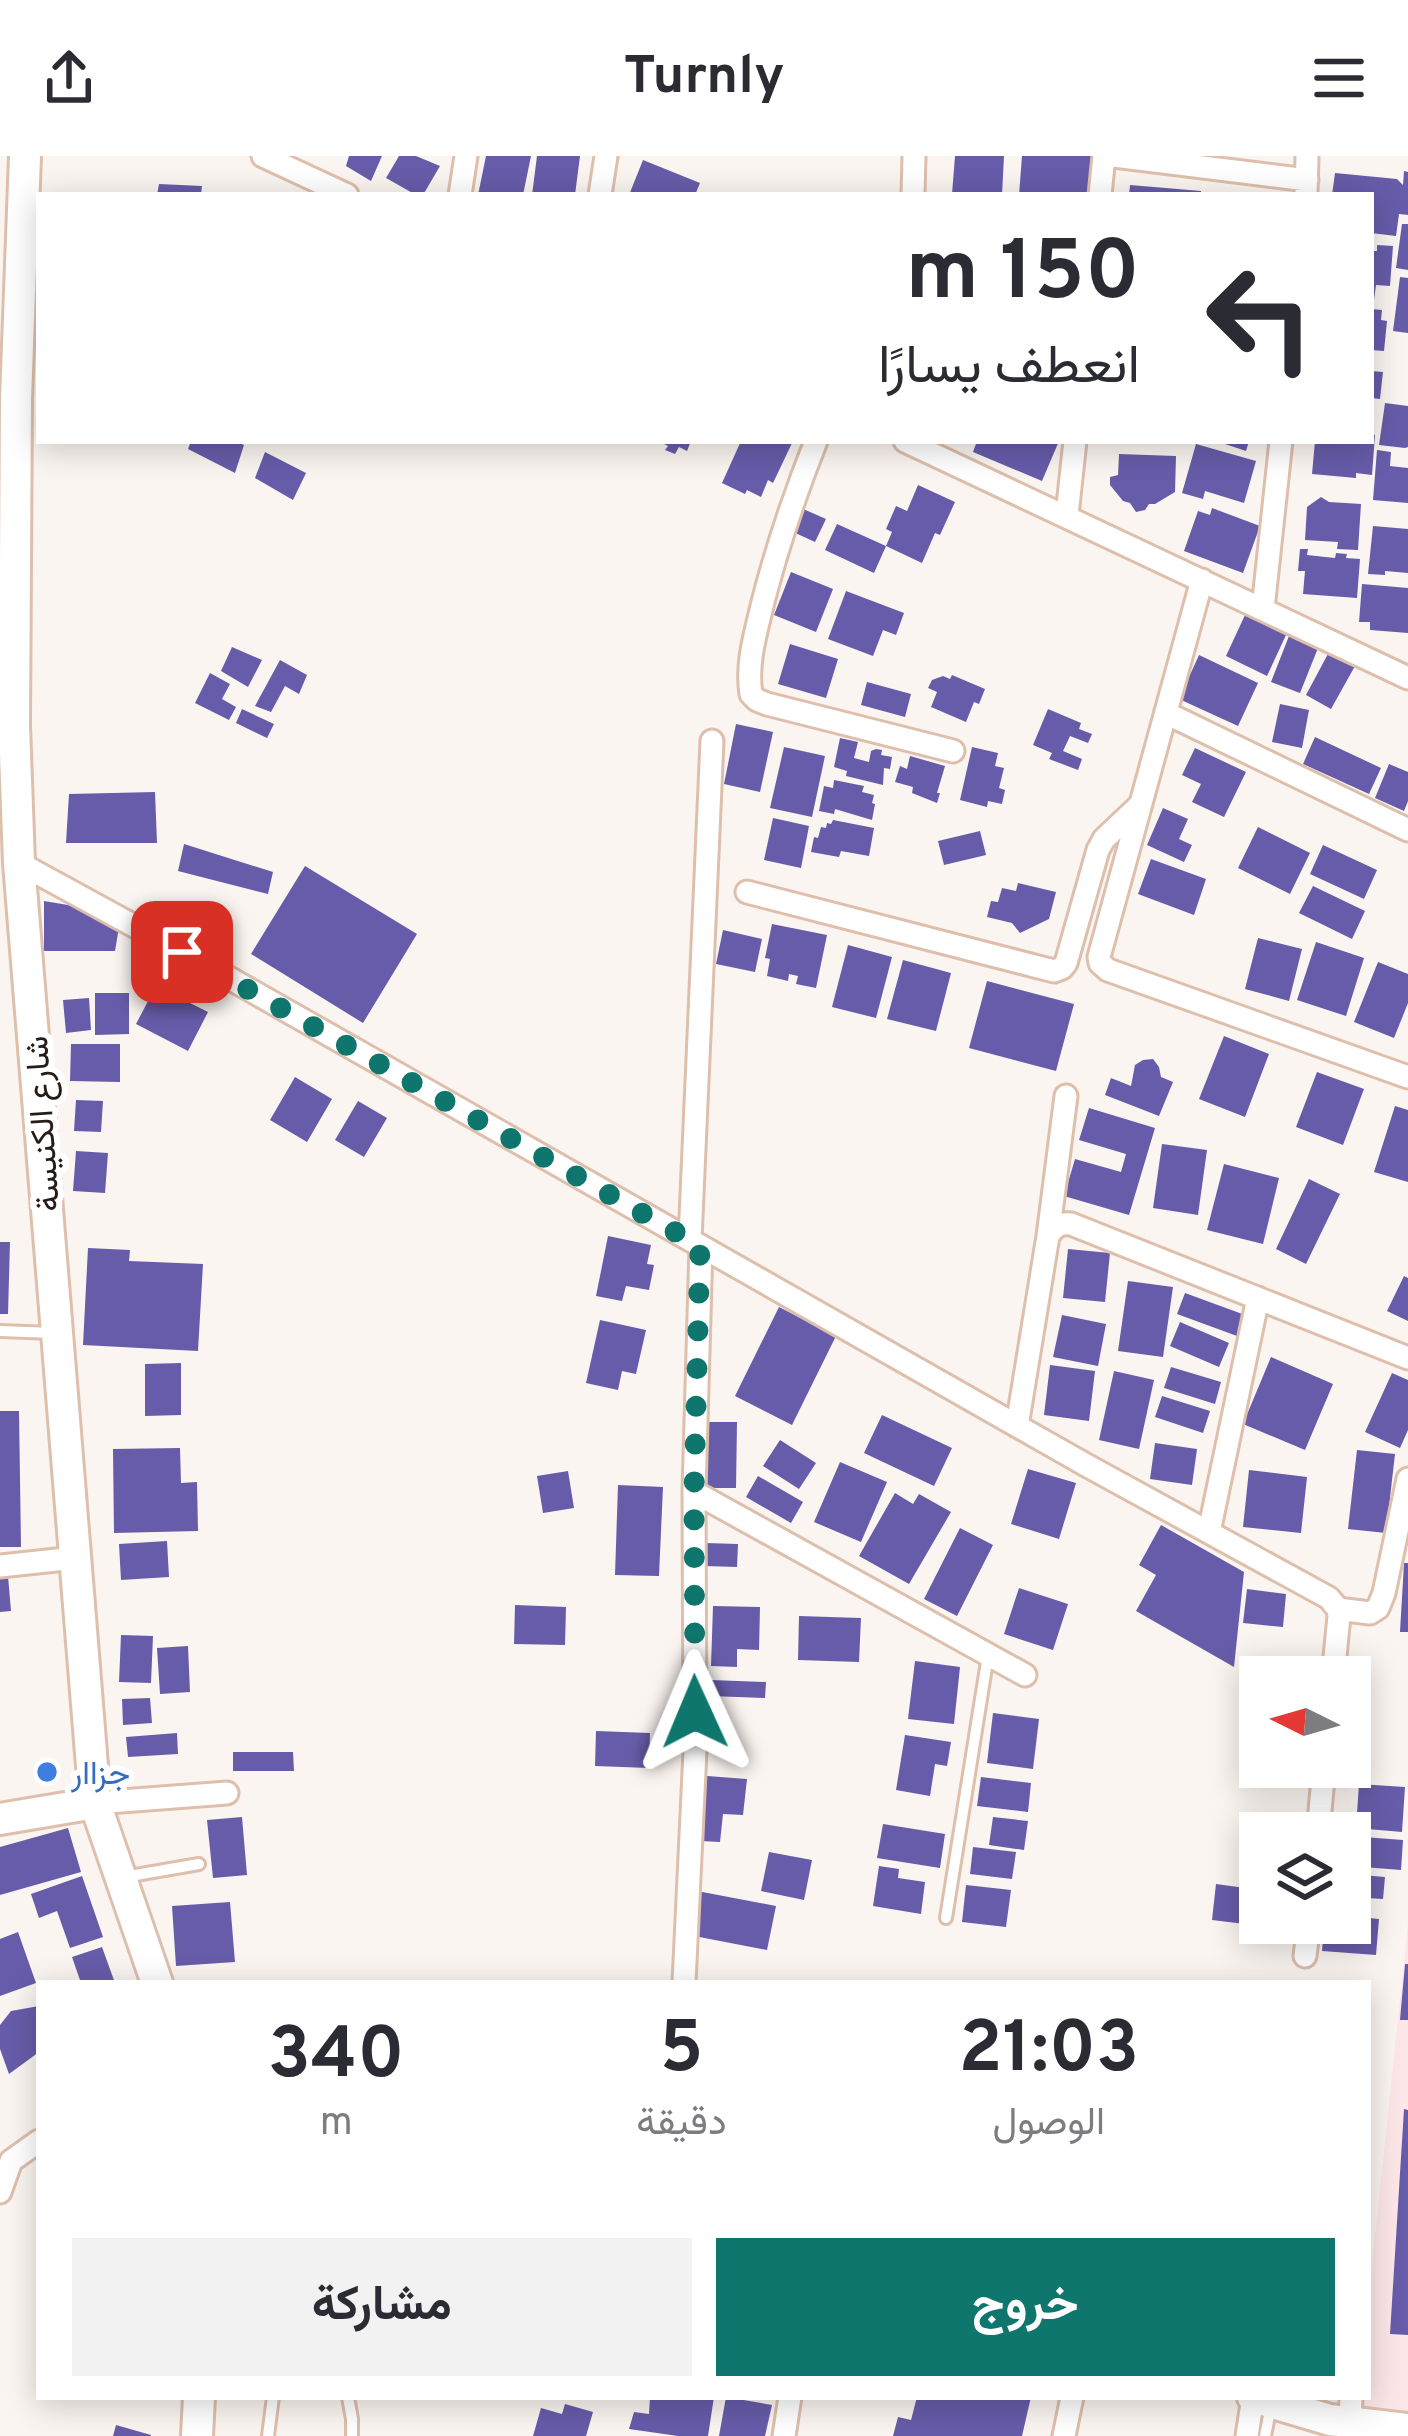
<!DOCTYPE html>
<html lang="ar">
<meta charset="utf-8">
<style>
:root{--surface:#fff;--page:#f2f2f3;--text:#2b2b33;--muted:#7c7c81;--accent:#0f766e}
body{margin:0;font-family:Overpass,Vazirmatn,sans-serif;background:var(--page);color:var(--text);direction:rtl;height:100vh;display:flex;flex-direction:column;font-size:45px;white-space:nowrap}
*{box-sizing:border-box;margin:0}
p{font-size:39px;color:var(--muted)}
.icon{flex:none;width:66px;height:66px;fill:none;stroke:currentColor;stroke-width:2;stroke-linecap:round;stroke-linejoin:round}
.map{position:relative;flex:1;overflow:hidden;direction:ltr}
.details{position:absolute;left:36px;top:1824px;width:1335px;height:420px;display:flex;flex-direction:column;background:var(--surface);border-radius:0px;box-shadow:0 6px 30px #0003;direction:rtl}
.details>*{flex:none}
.top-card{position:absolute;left:36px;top:36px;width:1338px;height:252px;border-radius:0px;box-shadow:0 6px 30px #0003;direction:rtl;background:#fff;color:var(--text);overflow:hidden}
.needle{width:78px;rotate:275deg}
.controls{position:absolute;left:1239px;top:1500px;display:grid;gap:24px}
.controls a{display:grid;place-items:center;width:132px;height:132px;border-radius:0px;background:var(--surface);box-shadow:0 6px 30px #0003;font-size:60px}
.pin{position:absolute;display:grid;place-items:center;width:102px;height:102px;color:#fff;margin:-51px;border-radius:24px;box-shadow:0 6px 18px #0006}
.me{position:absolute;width:132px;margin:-66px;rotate:359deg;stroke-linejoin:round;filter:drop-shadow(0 0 9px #0008)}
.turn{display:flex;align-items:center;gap:42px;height:252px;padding:0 36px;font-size:54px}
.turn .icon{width:156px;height:156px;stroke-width:2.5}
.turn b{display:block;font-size:84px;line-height:102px}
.eta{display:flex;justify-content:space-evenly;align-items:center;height:204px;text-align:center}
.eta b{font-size:72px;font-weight:700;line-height:84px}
.button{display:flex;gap:24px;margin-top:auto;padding:24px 36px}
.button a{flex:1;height:138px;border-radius:0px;background:var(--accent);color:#fff;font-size:48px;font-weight:700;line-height:138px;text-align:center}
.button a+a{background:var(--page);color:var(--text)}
header{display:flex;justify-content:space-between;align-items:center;height:156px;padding:0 36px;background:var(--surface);font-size:54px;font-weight:700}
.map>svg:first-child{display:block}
.industrial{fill:#fce6e8}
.building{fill:#675ca9}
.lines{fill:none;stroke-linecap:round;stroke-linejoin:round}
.lane-casing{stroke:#debfac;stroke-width:16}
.street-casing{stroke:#debfac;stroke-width:27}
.secondary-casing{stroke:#debfac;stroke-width:36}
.lane{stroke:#fff;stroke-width:10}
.street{stroke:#fff;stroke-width:21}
.secondary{stroke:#fff;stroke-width:30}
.route{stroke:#0f766e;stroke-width:21;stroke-dasharray:0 37.8}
.shop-dot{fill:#3f7fe0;stroke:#fff;stroke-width:4.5}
.labels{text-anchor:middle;stroke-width:12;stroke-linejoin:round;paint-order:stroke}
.street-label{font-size:33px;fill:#271c15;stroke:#fff}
.shop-label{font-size:33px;fill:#366cbe;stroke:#fff;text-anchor:start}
</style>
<header><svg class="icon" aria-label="menu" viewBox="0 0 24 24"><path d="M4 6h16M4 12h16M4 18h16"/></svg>Turnly<svg class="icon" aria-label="share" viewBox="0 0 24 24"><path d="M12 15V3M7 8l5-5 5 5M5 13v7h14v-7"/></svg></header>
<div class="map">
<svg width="1408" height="2280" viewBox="0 0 1408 2280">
<rect width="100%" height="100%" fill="#fbf5f1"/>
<path class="industrial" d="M 1408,1769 L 1408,2262 L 1356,2258 L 1358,2241 L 1368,2241 L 1368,2146 Z"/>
<path class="building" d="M 349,0 L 382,0 L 371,25 L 346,10 Z
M 399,0 L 416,0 L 440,10 L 423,39 L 416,39 L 386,22 Z
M 486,0 L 531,0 L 523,39 L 478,39 Z
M 537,0 L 580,0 L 575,39 L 532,39 Z
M 955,0 L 1004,0 L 1002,39 L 952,38 Z
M 1022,0 L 1092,0 L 1089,39 L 1019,39 Z
M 643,4 L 700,27 L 695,39 L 629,39 Z
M 1404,15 L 1408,16 L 1408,59 L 1399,58 L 1396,80 L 1371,77 L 1371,39 L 1332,39 L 1335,17 L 1397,23 L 1403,29 Z
M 159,28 L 202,30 L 201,39 L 157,39 Z
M 1130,29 L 1201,35 L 1201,39 L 1129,39 Z
M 1402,68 L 1408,68 L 1408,114 L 1396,112 Z
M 1377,89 L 1393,90 L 1390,130 L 1376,129 L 1374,144 L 1371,143 L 1371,95 L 1377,95 Z
M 1400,121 L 1408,122 L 1408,177 L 1393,175 Z
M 1372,153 L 1382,154 L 1381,164 L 1387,165 L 1384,195 L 1371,194 Z
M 1371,215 L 1383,216 L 1380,243 L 1371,242 Z
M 1385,247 L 1408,250 L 1408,291 L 1405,292 L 1379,289 Z
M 1371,278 L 1375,279 L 1372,319 L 1356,317 L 1356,322 L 1312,318 L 1315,285 L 1371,285 Z
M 191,285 L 235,285 L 244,289 L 235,317 L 188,293 Z
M 658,285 L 691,285 L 687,295 L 679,291 L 675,298 L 665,294 L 668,290 Z
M 741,285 L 793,285 L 773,327 L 768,324 L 761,341 L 747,334 L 745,338 L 722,327 Z
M 977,285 L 1059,285 L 1042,325 L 973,296 Z
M 1216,285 L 1249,285 L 1246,295 Z
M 1196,288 L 1256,305 L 1244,347 L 1205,335 L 1203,343 L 1182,337 Z
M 1377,294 L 1391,296 L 1390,310 L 1408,312 L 1408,347 L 1373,344 Z
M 265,296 L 306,317 L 293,344 L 255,322 Z
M 1119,298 L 1176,300 L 1175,336 L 1155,348 L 1149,348 L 1145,354 L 1136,356 L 1130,347 L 1123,345 L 1110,329 L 1110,321 L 1118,319 Z
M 918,329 L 955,346 L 940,379 L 935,377 L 922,407 L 886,390 L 892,376 L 886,373 L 896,350 L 907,355 Z
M 1321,341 L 1329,346 L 1361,348 L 1358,394 L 1337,393 L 1338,386 L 1305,384 L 1307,351 Z
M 801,352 L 826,363 L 815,386 L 791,375 Z
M 1212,352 L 1260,370 L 1243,417 L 1184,395 L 1198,355 L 1210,359 Z
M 837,368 L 886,390 L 874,417 L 825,394 Z
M 1373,370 L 1408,373 L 1408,417 L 1385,415 L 1385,419 L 1368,418 Z
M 1300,393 L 1308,393 L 1307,399 L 1335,402 L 1336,397 L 1347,398 L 1346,402 L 1360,403 L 1357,442 L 1303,438 L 1305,415 L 1298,415 Z
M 791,416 L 833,433 L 816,476 L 774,459 Z
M 1362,428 L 1408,432 L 1408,477 L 1370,474 L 1370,466 L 1359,466 Z
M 846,435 L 904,457 L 896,479 L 883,474 L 873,500 L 828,483 Z
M 1245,459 L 1286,479 L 1267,520 L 1226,500 Z
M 1289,480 L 1318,492 L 1300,537 L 1271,526 Z
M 790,488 L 838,503 L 826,542 L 778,528 Z
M 232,491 L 262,504 L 248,531 L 221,515 Z
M 1329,496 L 1355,510 L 1331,553 L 1306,539 Z
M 1199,499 L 1258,527 L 1238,570 L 1179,543 Z
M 280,504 L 307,519 L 299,538 L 285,530 L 271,556 L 255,550 Z
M 210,517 L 230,528 L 222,543 L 236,551 L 229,564 L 195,547 Z
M 952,519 L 985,533 L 979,548 L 974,546 L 966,566 L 931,551 L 937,536 L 928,532 L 932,524 L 943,520 L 950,523 Z
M 867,526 L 911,538 L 905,561 L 861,549 Z
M 1280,548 L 1309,554 L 1302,592 L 1272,586 Z
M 242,553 L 274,568 L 267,582 L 236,567 Z
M 1048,553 L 1081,567 L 1079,573 L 1092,578 L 1088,587 L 1070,580 L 1063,595 L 1082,603 L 1078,614 L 1049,603 L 1052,597 L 1033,589 Z
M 736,568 L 773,576 L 760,636 L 724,628 Z
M 1315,581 L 1381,612 L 1369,638 L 1303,608 Z
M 840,582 L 858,586 L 854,602 L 869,606 L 871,595 L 876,593 L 882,594 L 881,599 L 892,601 L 890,613 L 884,612 L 883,629 L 846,620 L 847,615 L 834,611 Z
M 784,591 L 825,600 L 812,661 L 770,652 Z
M 972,591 L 998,597 L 995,610 L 1004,612 L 999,632 L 1005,634 L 1002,648 L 988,645 L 987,651 L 960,644 Z
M 1195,592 L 1246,616 L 1224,661 L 1192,646 L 1201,628 L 1182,619 Z
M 910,600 L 945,610 L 937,637 L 940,637 L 937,647 L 912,637 L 913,631 L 895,626 L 900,610 L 907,613 Z
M 1389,608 L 1408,616 L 1408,645 L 1404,655 L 1375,642 Z
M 834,624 L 864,630 L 862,636 L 874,639 L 872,647 L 875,648 L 872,664 L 835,653 L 834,658 L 819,655 L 824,630 L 833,632 Z
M 155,636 L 157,687 L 66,687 L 69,638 Z
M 1163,652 L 1188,663 L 1179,683 L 1192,689 L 1184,706 L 1147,689 Z
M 773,662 L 809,670 L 801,712 L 764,704 Z
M 833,664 L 874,672 L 869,700 L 841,695 L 839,701 L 811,696 L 814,681 L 818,682 L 821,671 L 826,672 L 827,667 L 831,668 Z
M 1258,671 L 1310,697 L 1290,738 L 1238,712 Z
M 980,675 L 986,699 L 944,709 L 938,685 Z
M 184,688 L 273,716 L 268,738 L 178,715 Z
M 1323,689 L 1377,714 L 1364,743 L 1310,718 Z
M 1151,703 L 1206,723 L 1194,759 L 1138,738 Z
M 305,710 L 417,778 L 363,867 L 251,798 Z
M 1018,727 L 1056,736 L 1049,763 L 1020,777 L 1012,767 L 987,761 L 991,745 L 998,746 L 1002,732 L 1016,735 Z
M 1313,730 L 1365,755 L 1352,783 L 1299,757 Z
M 44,745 L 74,750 L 119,771 L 115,795 L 44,795 Z
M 772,768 L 827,779 L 816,832 L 796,828 L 798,820 L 789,818 L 788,825 L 767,820 L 770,803 L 765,802 Z
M 723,774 L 762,783 L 755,816 L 716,808 Z
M 1258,782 L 1302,793 L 1289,845 L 1245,833 Z
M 1316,786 L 1364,802 L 1346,860 L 1297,844 Z
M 848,789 L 892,801 L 876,862 L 832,851 Z
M 903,804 L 951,817 L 936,875 L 887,863 Z
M 1378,806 L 1408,818 L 1408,847 L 1394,882 L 1354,866 Z
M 987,825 L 1074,848 L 1056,915 L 969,892 Z
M 156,830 L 208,856 L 188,895 L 136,868 Z
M 95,837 L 129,837 L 129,878 L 95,879 Z
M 89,842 L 91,874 L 66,877 L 63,844 Z
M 1224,880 L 1269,898 L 1245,961 L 1199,943 Z
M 71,888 L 120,888 L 120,926 L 70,925 Z
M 1153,903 L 1159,911 L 1161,921 L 1173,926 L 1159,960 L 1105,939 L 1111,922 L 1131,930 L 1135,909 L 1143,904 Z
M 1317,916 L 1364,933 L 1343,989 L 1296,971 Z
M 295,921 L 332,943 L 307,986 L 270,964 Z
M 76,944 L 103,945 L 101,976 L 74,975 Z
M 358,945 L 387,962 L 364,1001 L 335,984 Z
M 1395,950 L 1408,954 L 1408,1026 L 1374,1016 Z
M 1089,952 L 1155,972 L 1129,1059 L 1064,1040 L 1075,1003 L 1121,1016 L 1126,998 L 1079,984 Z
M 1162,988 L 1207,994 L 1198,1059 L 1153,1052 Z
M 76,995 L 108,997 L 105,1037 L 73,1035 Z
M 1224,1008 L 1279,1022 L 1263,1088 L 1207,1074 Z
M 1309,1023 L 1340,1038 L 1306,1108 L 1276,1093 Z
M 608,1080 L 651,1089 L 647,1108 L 654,1109 L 649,1134 L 626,1130 L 622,1145 L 596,1140 Z
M 0,1086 L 10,1086 L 8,1158 L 0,1158 Z
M 88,1092 L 130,1094 L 129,1105 L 203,1108 L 198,1195 L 83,1189 Z
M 1068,1093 L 1110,1097 L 1105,1146 L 1063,1142 Z
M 1404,1120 L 1408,1122 L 1408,1165 L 1387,1155 Z
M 1128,1125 L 1173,1131 L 1163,1201 L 1118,1195 Z
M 1185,1137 L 1245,1159 L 1237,1180 L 1177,1158 Z
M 779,1151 L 836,1180 L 792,1269 L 735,1240 Z
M 1062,1159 L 1106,1168 L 1098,1210 L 1053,1201 Z
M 600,1164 L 646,1174 L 636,1218 L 622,1215 L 618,1234 L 586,1227 Z
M 1180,1166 L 1229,1187 L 1219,1211 L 1170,1190 Z
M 1271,1201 L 1333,1228 L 1305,1294 L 1243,1268 Z
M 181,1207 L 181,1259 L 145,1260 L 145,1208 Z
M 1050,1209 L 1095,1215 L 1089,1265 L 1044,1259 Z
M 1171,1211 L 1221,1226 L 1215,1248 L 1164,1232 Z
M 1114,1215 L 1154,1224 L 1139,1293 L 1099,1284 Z
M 1392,1217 L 1408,1224 L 1408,1274 L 1400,1292 L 1365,1276 Z
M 1162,1240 L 1210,1255 L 1203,1277 L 1155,1261 Z
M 0,1255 L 19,1255 L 21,1391 L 0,1391 Z
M 882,1259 L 952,1292 L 934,1330 L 864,1297 Z
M 702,1266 L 737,1266 L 736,1332 L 701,1332 Z
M 780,1284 L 816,1307 L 799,1333 L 763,1310 Z
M 1155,1287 L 1197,1293 L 1192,1329 L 1150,1323 Z
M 180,1292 L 181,1327 L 197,1326 L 198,1375 L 114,1377 L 113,1293 Z
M 1357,1294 L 1395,1298 L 1386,1377 L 1348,1373 Z
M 840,1306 L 887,1326 L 861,1386 L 814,1366 Z
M 1028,1313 L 1076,1327 L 1059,1383 L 1011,1368 Z
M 1249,1314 L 1307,1321 L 1301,1377 L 1243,1371 Z
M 568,1315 L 574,1352 L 543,1357 L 537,1320 Z
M 758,1320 L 803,1346 L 791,1367 L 746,1341 Z
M 618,1329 L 663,1331 L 659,1420 L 615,1419 Z
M 895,1337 L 913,1348 L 919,1338 L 951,1356 L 909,1428 L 859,1400 Z
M 1161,1369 L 1244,1416 L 1234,1511 L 1136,1455 L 1156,1419 L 1139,1409 Z
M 960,1372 L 993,1389 L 957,1460 L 924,1443 Z
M 167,1385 L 169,1421 L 121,1424 L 119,1388 Z
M 705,1387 L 738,1388 L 737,1411 L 704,1410 Z
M 1404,1407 L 1408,1407 L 1408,1476 L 1400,1476 Z
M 8,1420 L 11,1455 L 0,1456 L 0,1421 Z
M 1019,1432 L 1068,1448 L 1053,1494 L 1004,1478 Z
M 1247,1433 L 1286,1438 L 1283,1471 L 1243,1467 Z
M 515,1449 L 566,1451 L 565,1489 L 514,1488 Z
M 713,1450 L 760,1451 L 759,1494 L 737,1493 L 737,1511 L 711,1510 Z
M 799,1460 L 861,1462 L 859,1506 L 798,1504 Z
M 121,1479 L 153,1480 L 151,1527 L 119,1526 Z
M 188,1490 L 190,1536 L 160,1538 L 157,1492 Z
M 915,1505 L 960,1511 L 954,1568 L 908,1563 Z
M 711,1524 L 766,1526 L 765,1542 L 710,1540 Z
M 150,1542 L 152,1567 L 123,1569 L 122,1543 Z
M 993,1557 L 1039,1563 L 1033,1613 L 987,1607 Z
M 596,1575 L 650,1577 L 649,1612 L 595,1610 Z
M 177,1577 L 178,1598 L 128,1601 L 126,1581 Z
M 905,1579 L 951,1586 L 947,1610 L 935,1608 L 930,1640 L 896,1634 Z
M 233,1596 L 293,1596 L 294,1615 L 233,1615 Z
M 707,1620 L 747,1623 L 743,1659 L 723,1658 L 720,1686 L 701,1685 Z
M 981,1621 L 1031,1627 L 1028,1656 L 977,1650 Z
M 1359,1628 L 1405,1631 L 1402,1676 L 1356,1672 Z
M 242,1661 L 247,1719 L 213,1722 L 207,1664 Z
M 993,1661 L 1028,1665 L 1024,1694 L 989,1689 Z
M 883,1668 L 945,1678 L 940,1712 L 877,1702 Z
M 68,1672 L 81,1716 L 0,1739 L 0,1691 Z
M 1350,1680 L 1403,1684 L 1401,1714 L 1350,1710 Z
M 973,1691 L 1016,1696 L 1012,1723 L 970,1718 Z
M 769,1696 L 812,1704 L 804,1744 L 761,1735 Z
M 879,1710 L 899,1713 L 898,1722 L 925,1726 L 921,1758 L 873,1750 Z
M 1350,1718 L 1385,1721 L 1383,1743 L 1350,1741 Z
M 82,1720 L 103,1781 L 70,1792 L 57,1755 L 39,1762 L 31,1738 Z
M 1216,1728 L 1260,1734 L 1260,1767 L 1280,1767 L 1279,1772 L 1212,1764 Z
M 966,1729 L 1011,1734 L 1006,1771 L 962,1766 Z
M 697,1735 L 776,1750 L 767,1794 L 689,1779 Z
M 230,1746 L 235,1806 L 176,1810 L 172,1750 Z
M 1350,1760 L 1379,1763 L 1376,1799 L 1322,1795 L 1324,1767 L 1350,1767 Z
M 18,1776 L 36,1827 L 0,1840 L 0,1783 Z
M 102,1791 L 115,1827 L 81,1827 L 72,1801 Z
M 1405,1808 L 1408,1808 L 1408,1864 L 1400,1864 Z
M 39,1850 L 39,1896 L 9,1918 L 0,1893 L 0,1869 L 11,1855 Z
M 1404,1953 L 1408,1954 L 1408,2179 L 1390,2178 Z
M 650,2241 L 714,2241 L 708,2280 L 678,2280 L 629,2273 L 634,2256 L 649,2258 Z
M 726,2241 L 772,2249 L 765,2280 L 719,2280 Z
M 917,2241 L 1031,2241 L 1022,2280 L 893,2280 L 898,2261 L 911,2264 Z
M 565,2248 L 593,2256 L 586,2280 L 533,2280 L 541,2252 L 562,2258 Z
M 116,2269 L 151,2279 L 151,2280 L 113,2280 Z"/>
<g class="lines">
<defs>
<path id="lane" d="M 0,1175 L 54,1177
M 124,1721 L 199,1708
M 946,1762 L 988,1499
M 348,2241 L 352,2263 L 352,2280
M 268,2280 L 273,2241
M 1265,2280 L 1271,2250"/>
<path id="street" d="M 263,0 L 347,39
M 1114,0 L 1307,24
M 460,39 L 466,0
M 600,39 L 606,0
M 913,39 L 914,0
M 1100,39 L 1104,0
M 1306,39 L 1307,0
M 816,285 C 795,338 777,391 763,446 C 756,476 746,507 751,538 L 757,544 L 767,548 L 953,595
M 905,285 L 1408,522
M 1067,359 L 1075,285
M 1202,424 L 1099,801 L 1100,807 L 1108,814 L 1408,921
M 1263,453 L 1281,285
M 1166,557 L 1408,674
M 19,707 L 222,818 L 1086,1309 L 1329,1442 L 1338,1453 L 1339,1460 L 1333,1521
M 747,736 L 1054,815 L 1062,812 L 1066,807 L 1098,694 L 1104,683 L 1141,648
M 1048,1080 L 1066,940
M 690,1084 L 712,585
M 1017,1270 L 1048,1080 C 1055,1070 1059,1067 1071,1068 L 1408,1202
M 694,1336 L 1025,1519
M 1209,1376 L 1258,1142
M 0,1410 L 75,1402
M 1338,1453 L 1370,1457 L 1378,1452 L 1384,1437 L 1408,1323
M 95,1647 L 227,1637
M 1318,1677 L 1324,1611
M 1305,1800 L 1309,1767
M 684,1827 L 695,1595 L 694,1336 L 701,1090
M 0,2036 L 11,2005 L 39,1985
M 1350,2267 L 1351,2241
M 784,2280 L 790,2241
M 1064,2280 L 1072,2241
M 1247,2280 L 1253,2241"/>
<path id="secondary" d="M 25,0 L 16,243 L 14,569 L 19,707 L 95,1647 L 157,1827
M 0,1663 L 95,1647
M 1253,2241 L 1330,2264 L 1408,2273
M 197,2280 L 199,2241"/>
</defs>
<use href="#lane" class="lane-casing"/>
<use href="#street" class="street-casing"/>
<use href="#secondary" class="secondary-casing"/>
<use href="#lane" class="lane"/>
<use href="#street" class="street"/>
<use href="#secondary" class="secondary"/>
</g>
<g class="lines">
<path class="route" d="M 182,796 L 700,1090 L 694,1336 L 695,1556"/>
</g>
<circle class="shop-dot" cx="47" cy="1616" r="12"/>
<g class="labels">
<g class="street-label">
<text transform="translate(41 968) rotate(-94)" y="12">شارع الكنيسة</text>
</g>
<g class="shop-label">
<text x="71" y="1628">جزاار</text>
</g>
</g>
</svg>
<div class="controls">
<a><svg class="needle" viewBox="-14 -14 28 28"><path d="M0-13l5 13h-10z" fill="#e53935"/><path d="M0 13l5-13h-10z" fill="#7c7c81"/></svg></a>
<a><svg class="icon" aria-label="layers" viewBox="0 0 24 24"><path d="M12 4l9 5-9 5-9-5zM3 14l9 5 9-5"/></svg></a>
</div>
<div class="pin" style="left:182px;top:796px;background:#d93025"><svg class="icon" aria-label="arrive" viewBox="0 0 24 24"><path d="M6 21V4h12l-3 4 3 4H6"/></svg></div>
<svg class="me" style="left:695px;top:1556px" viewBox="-20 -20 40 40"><path d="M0-17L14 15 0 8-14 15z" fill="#0f766e" stroke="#fff" stroke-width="4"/></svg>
<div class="top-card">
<div class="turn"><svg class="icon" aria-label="left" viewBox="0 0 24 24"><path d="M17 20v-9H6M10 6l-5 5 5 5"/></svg><div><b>150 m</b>انعطف يسارًا</div></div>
</div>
<section class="details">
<div class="eta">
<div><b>21:03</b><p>الوصول</p></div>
<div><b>5</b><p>دقيقة</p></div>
<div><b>340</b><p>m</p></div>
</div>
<div class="button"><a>خروج</a><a>مشاركة</a></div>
</section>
</div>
